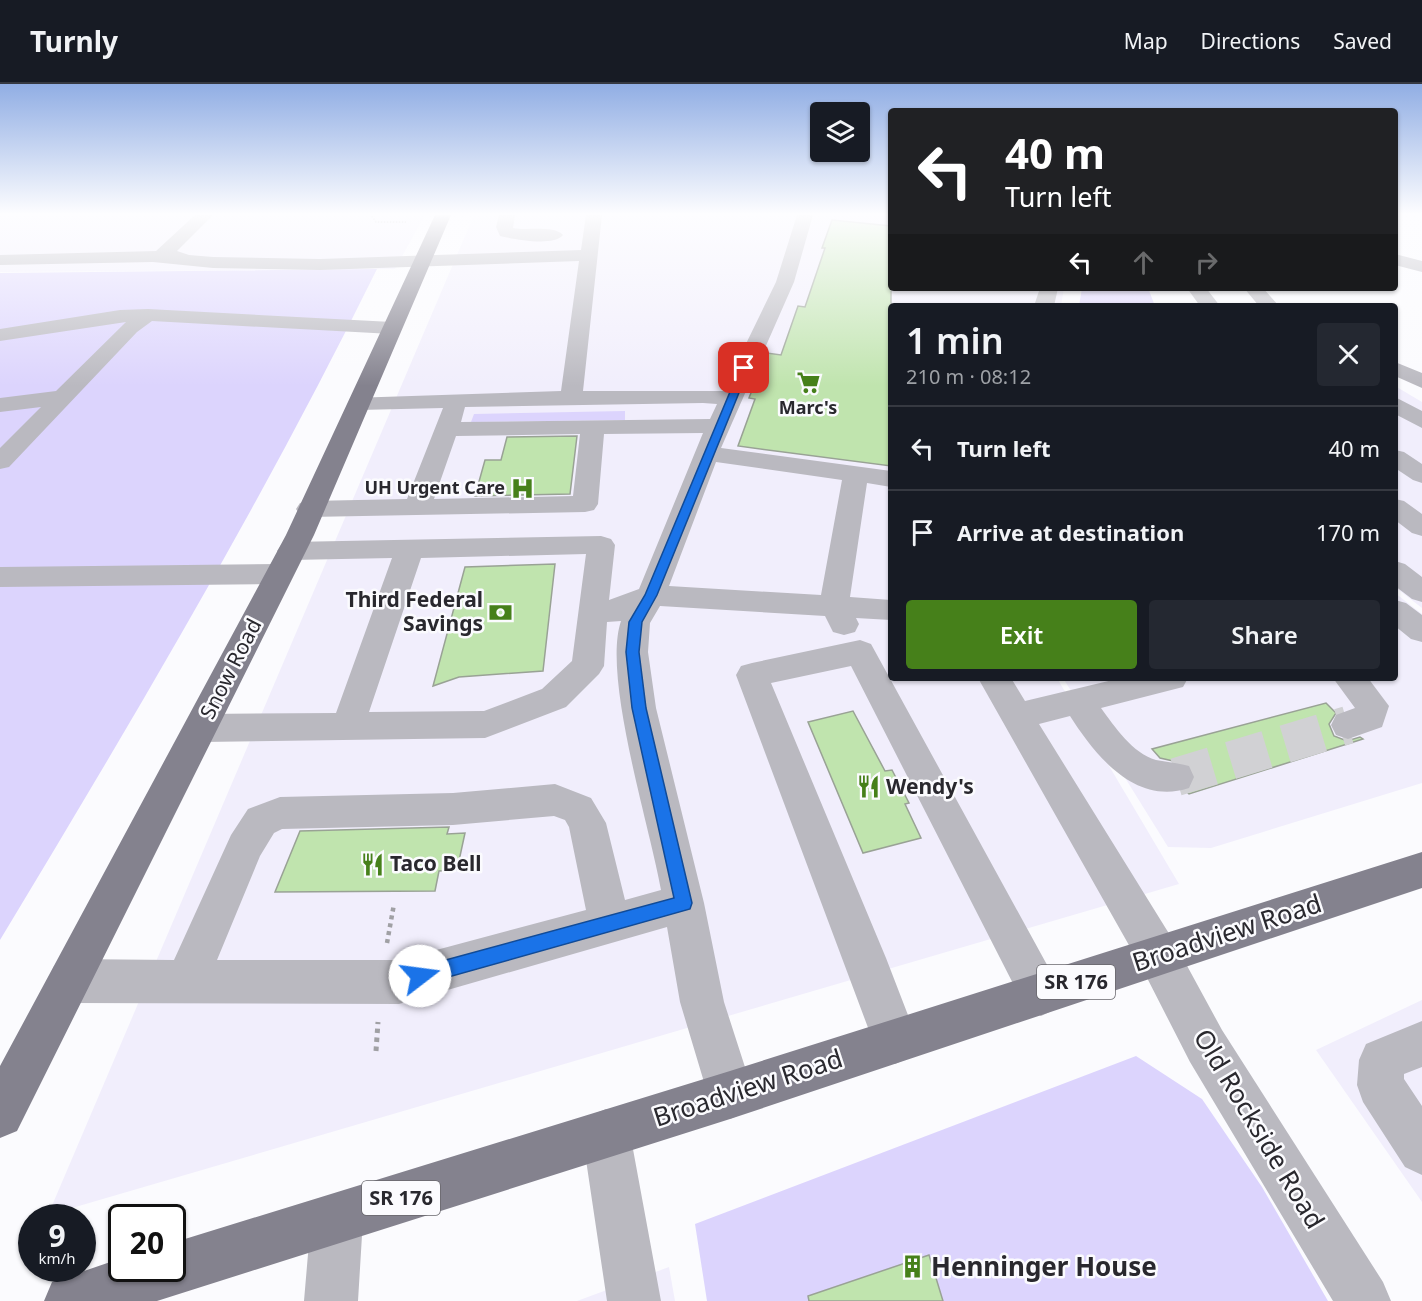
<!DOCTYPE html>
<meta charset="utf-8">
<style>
:root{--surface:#171b24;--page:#242831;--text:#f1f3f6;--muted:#9ea1a6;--line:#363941;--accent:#46801a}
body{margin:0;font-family:"Noto Sans",sans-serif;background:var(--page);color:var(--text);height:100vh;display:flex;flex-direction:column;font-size:22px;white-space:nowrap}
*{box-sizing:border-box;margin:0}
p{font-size:20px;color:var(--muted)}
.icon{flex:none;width:33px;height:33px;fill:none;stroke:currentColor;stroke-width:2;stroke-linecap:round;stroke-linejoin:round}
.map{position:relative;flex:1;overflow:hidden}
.panel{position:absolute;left:888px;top:219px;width:510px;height:378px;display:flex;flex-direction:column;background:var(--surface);border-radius:6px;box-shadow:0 2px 4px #0004}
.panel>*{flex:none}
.guide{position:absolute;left:888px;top:24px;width:510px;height:183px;border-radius:6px;box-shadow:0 2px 4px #0004;background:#202124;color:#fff;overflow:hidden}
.controls{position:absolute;left:810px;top:18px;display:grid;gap:12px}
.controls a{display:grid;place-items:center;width:60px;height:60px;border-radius:6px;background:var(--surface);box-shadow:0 2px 4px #0004;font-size:30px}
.speed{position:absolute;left:18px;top:1120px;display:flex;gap:12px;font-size:30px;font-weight:700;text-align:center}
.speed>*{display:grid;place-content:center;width:78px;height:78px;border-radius:50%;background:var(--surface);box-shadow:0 2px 4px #0004;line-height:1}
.speed small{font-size:15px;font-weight:400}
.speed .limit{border:3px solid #111;border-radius:9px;background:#fff;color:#111}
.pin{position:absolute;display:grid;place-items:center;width:51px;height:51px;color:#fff;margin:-26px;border-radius:12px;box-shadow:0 3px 9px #0006}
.me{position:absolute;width:66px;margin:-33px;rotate:75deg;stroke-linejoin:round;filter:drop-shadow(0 0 4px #0008)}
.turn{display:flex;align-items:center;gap:21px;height:126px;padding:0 18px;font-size:27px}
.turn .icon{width:78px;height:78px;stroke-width:2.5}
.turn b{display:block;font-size:42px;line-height:51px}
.lanes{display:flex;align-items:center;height:57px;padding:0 18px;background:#0003;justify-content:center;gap:30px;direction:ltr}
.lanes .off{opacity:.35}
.round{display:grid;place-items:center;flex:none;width:63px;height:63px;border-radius:6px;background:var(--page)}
.summary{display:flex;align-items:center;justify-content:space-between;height:102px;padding:0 18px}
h1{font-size:36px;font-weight:600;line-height:45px}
.button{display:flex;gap:12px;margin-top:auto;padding:12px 18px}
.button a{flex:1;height:69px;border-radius:6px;background:var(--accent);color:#fff;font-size:24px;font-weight:600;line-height:69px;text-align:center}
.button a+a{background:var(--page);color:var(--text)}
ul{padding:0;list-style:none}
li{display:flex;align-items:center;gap:18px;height:84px;padding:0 18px;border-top:2px solid var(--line)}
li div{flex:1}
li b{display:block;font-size:22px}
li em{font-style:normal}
header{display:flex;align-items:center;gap:36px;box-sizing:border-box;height:84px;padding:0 30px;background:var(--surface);border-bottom:2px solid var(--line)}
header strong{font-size:28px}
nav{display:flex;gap:33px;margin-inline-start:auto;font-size:21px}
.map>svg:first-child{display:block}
.built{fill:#f1eefc}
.green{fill:#dcd4fd}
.building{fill:#c0e4ae;stroke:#99a295;stroke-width:1.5}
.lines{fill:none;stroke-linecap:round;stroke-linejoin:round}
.minor-tunnel{stroke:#d1d1d4;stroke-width:38;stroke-dasharray:38 19;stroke-linecap:butt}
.path-far2{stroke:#a0a0a4;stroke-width:2;stroke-dasharray:1.5 1.5;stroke-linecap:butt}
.path-far1{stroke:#a0a0a4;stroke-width:4.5;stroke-dasharray:4 4;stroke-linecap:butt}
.path{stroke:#a0a0a4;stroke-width:5;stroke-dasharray:4.5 4.5;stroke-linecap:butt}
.minor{fill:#bab9c0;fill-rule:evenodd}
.major{fill:#84828e;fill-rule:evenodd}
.route{fill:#1a73e8;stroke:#114b97;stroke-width:1.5}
.labels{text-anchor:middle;stroke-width:5;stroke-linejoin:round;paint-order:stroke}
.far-poi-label{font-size:18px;font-weight:bold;fill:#29282e;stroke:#fbfbfe}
.shield{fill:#fbfbfe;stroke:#68676c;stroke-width:1.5}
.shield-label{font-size:20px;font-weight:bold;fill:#29282e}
.poi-label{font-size:21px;font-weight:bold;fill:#29282e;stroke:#fbfbfe;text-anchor:start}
.street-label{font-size:21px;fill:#29282e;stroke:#fbfbfe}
.near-street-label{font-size:26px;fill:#29282e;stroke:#fbfbfe}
.near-poi-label{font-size:26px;font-weight:bold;fill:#29282e;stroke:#fbfbfe;text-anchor:start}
</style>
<header>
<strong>Turnly</strong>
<nav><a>Map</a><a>Directions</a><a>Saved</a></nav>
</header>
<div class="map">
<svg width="1422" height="1217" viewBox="0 0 1422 1217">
<rect width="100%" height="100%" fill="#fbfbfe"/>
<path class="built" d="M 0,131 L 425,131 L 395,185 L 0,188 Z
M 474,131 L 891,131 L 891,204 L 1064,204 L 1061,222 L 891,222 L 891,594 L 1057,594 L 1179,800 L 48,1131 Z
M 1395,302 L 1422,318 L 1422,524 L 1395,503 Z
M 1395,509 L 1422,530 L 1422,699 L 1211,764 L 1168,763 L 1063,594 L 1395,594 Z
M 1422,916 L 1422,1118 L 1316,966 Z
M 669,1183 L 675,1217 L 577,1217 Z"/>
<path class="green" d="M 377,185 C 264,415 132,637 0,856 L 0,189 Z
M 1082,204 L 1148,204 L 1155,222 L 1079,222 Z
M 625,327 L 625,336 L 471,338 L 474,330 Z
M 1136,972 L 1202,1015 L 1262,1103 L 1328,1217 L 707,1217 L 695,1140 Z"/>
<path class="building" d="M 832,136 L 891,142 L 891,382 L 738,362 L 755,315 L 749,314 L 767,269 L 781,271 L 798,222 L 805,223 L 825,164 L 822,164 Z
M 577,352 L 570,410 L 475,412 L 485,376 L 501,376 L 507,353 Z
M 555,480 L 543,587 L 459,593 L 433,602 L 465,483 Z
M 1326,619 L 1336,629 L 1329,640 L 1334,652 L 1347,657 L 1360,653 L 1363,655 L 1189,710 L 1186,707 L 1191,705 L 1196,694 L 1191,681 L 1160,674 L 1152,665 Z
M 853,627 L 885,687 L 892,686 L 909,719 L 905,720 L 921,754 L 863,769 L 808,638 Z
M 449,743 L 447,750 L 465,749 L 457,786 L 439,787 L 435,807 L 275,808 L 300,747 Z
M 929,1171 L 943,1217 L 809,1217 L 808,1212 Z"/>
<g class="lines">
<path class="minor-tunnel" d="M 1176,693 L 1348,641"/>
<path class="path-far2" d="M 372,132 L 376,138 L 406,138"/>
<path class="path-far1" d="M 387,859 L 394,820"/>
<path class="path" d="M 376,967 L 378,938"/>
<path class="minor" d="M 195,131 L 213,131 L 177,167 L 189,171 L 213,173 L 320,175 L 581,166 L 586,131 L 602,131 L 583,307 L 723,307 L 776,198 L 797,131 L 813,131 L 794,198 L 721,364 L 891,387 L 891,403 L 867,399 L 850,513 L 891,516 L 891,536 L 856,534 L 859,540 L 855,548 L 844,551 L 833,548 L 825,532 L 660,522 L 650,539 L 648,568 L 656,624 L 704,819 L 724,918 L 754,1011 L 747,1028 L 730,1035 L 713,1028 L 680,918 L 667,843 L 399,920 L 69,919 L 54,912 L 47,897 L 54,882 L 69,875 L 174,876 L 231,751 L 248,725 L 280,713 L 453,709 L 555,700 L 591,714 L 606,739 L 625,816 L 661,806 C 650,743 602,592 621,537 L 607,538 L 604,582 L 599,590 L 566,623 L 485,654 L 202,658 L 190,654 L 185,644 L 190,634 L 202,630 L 336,629 L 392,474 L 291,476 L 281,473 L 277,467 L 281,461 L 291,458 L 601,452 L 611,455 L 615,461 L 609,516 L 639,505 L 703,349 L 604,350 L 598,420 L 594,426 L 585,428 L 309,433 L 300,431 L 296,425 L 300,419 L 309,417 L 407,415 L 443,324 L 359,326 L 351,324 L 348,319 L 351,314 L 561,307 L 579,177 L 320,186 L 213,184 L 153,178 L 0,181 L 0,171 L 156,167 ZM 703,319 L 717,320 L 710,335 L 461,338 L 465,323 ZM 580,350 L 573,412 L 434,415 L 456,352 ZM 716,378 L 842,396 L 821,511 L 669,502 ZM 586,470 L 572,577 L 542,605 L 484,627 L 369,628 L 421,474 ZM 554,732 L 565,736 L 569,743 L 586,826 L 399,876 L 217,876 L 260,772 L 274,749 L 282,745 L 453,741 Z
M 499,131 L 515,131 L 513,144 C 527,147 554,141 563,151 C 553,163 514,155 500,152 L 496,143 Z
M 1395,170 L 1422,177 L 1422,188 L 1395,181 Z
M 1040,204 L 1058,204 L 1054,222 L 1034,222 Z
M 1187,204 L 1206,204 L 1220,222 L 1200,222 Z
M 1244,204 L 1263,204 L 1279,222 L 1259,222 Z
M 148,225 L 392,238 L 399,240 L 402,244 L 399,248 L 392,250 L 152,237 L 137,248 L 9,383 L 0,385 L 0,364 L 41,323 L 0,328 L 0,314 L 56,307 L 126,238 L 0,257 L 0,245 L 120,226 Z
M 1395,278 L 1422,289 L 1422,304 L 1395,292 Z
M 1395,313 L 1422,327 L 1422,344 L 1395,330 Z
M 1395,366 L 1404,368 L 1422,380 L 1422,399 L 1413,396 L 1395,384 Z
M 1395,415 L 1404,417 L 1422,430 L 1422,452 L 1412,449 L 1395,436 Z
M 1395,477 L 1405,480 L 1422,493 L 1422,518 L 1412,515 L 1395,502 Z
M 279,480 L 289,483 L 293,490 L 289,497 L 279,500 L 0,503 L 0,483 Z
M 1395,516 L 1406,519 L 1422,531 L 1422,558 L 1411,555 L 1395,542 Z
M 860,556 L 871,560 L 1063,910 L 1056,925 L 1041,932 L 1026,925 L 851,582 L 771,599 L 886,874 L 918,957 L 911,973 L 895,980 L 879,973 L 736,591 L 741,582 L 752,579 Z
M 978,594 L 1011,594 L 1025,617 L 1121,594 L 1188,594 L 1183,603 L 1101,624 C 1115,643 1132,669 1156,676 C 1167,678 1178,679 1189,682 L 1194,693 L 1189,704 C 1135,722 1095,671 1070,632 L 1039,640 L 1173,856 L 1222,946 L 1383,1198 L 1391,1217 L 1333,1217 L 1190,978 L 1143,886 Z
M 1333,594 L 1368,594 L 1389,622 L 1382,643 L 1348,655 L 1336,651 L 1331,641 L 1336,631 L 1355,624 Z
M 1422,937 L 1422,983 L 1404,990 L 1404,995 L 1422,1022 L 1422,1091 L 1405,1083 L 1363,1018 L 1357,1001 L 1359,976 L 1366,960 Z
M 606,1025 L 623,1032 L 630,1049 L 661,1217 L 607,1217 L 582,1049 L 589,1032 Z
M 337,1109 L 355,1117 L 363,1135 L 358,1217 L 304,1217 L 311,1135 L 319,1117 Z"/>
<path class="major" d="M 435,131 L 451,131 L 314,451 L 17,1047 L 0,1054 L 0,982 L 286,451 Z
M 1422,768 L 1422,804 L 730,1035 L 157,1217 L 44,1217 L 52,1198 L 122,1174 L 122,1185 L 172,1185 L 172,1159 L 730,987 Z"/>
</g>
<linearGradient id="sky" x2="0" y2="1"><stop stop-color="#91aee4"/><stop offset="0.43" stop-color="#fdfdff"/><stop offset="1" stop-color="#fdfdff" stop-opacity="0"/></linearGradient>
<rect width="1422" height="302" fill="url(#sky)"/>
<path class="route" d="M 744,281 L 749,284 L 657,511 L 642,538 L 639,568 L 646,624 L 692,819 L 690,825 L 420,901 L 414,899 L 411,892 L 414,886 L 420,883 L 674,814 L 632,624 L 626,568 L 629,538 L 645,511 L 740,284 Z"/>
<defs>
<symbol id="supermarket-bare" viewBox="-9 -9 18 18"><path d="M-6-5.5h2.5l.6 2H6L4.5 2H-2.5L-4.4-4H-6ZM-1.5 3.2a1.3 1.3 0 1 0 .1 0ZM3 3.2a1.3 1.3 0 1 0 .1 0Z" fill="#46801a" stroke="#fbfbfe" stroke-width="2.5" paint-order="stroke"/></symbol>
<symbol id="hospital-bare" viewBox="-9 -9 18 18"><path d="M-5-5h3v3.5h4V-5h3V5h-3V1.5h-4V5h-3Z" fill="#46801a" stroke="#fbfbfe" stroke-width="2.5" paint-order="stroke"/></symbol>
<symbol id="bank-bare" viewBox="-9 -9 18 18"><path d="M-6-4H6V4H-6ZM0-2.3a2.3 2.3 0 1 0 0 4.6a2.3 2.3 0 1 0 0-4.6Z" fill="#46801a" stroke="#fbfbfe" stroke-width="2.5" paint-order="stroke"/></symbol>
<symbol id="restaurant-bare" viewBox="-9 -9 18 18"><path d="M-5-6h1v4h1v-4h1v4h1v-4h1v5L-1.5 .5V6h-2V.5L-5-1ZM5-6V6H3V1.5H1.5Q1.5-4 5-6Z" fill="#46801a" stroke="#fbfbfe" stroke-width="2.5" paint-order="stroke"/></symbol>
<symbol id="building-bare" viewBox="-9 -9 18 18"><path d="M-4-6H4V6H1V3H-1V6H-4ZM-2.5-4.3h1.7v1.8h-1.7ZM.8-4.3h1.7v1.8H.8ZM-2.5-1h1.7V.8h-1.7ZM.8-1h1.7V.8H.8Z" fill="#46801a" stroke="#fbfbfe" stroke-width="2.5" paint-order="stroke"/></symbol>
</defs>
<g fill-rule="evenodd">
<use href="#supermarket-bare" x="792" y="282" width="33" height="33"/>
<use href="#hospital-bare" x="506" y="388" width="33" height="33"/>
<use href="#bank-bare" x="484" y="512" width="33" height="33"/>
<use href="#restaurant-bare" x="852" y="686" width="33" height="33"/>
<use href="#restaurant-bare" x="356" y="764" width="33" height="33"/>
<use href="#building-bare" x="896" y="1166" width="33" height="33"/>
</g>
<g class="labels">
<g class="far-poi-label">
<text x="808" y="330">Marc's</text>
<text x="505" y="410" text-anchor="end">UH Urgent Care</text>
</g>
<g class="shield">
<rect x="1037" y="881" width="78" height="34" rx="4.5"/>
<rect x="362" y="1097" width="78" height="34" rx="4.5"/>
</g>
<g class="shield-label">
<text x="1076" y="905">SR 176</text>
<text x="401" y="1121">SR 176</text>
</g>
<g class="poi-label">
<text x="483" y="523" text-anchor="end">Third Federal<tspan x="483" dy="24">Savings</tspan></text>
<text x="886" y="710">Wendy's</text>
<text x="390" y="787">Taco Bell</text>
</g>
<g class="street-label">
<text transform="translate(231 585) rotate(-63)" y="7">Snow Road</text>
</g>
<g class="near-street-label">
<text transform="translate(1227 849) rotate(-18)" y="9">Broadview Road</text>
<text transform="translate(748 1004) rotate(-18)" y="9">Broadview Road</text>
<text transform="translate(1259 1045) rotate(59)" y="9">Old Rockside Road</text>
</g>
<g class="near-poi-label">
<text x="931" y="1192">Henninger House</text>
</g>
</g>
</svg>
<div class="controls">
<a><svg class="icon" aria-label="layers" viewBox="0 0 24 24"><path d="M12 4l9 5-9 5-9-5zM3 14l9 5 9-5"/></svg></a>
</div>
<div class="speed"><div>9<small>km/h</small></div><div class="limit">20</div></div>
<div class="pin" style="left:744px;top:284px;background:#d93025"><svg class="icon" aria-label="arrive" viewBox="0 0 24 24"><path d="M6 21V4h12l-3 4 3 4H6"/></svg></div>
<svg class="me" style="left:420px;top:892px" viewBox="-20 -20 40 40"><circle r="19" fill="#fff"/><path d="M0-13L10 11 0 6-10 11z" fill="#1a73e8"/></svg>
<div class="guide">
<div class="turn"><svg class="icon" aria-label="left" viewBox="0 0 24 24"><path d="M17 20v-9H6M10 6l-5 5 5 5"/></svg><div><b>40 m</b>Turn left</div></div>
<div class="lanes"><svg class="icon" aria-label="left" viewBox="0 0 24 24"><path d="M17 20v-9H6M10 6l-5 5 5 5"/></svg><svg class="icon off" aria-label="ahead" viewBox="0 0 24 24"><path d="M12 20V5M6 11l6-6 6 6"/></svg><svg class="icon off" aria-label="right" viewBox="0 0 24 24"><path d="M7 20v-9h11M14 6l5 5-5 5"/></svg></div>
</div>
<section class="panel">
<div class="summary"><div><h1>1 min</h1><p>210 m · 08:12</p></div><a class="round"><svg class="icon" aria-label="close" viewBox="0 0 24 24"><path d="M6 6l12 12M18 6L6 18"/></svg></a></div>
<ul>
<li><svg class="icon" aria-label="left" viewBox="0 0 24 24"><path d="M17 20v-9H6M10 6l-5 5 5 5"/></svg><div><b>Turn left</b></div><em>40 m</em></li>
<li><svg class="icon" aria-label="arrive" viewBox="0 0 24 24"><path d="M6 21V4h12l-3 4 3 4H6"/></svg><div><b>Arrive at destination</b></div><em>170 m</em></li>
</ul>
<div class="button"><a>Exit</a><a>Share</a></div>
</section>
</div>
